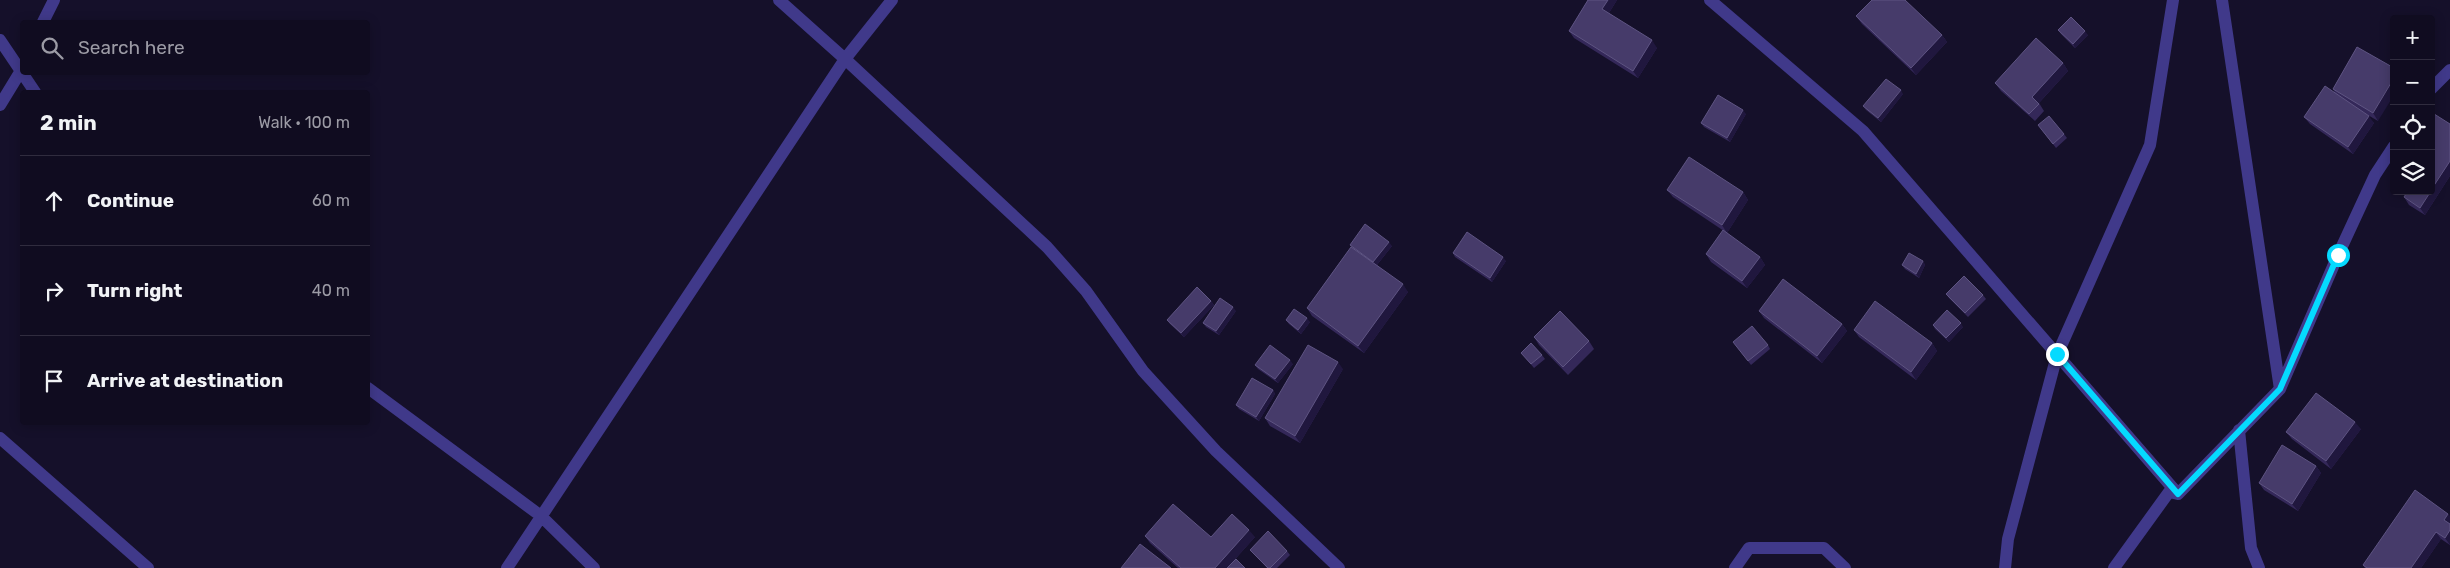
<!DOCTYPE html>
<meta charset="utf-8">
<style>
:root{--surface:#100c20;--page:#1e1a2d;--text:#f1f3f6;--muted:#9c9ba5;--line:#302c3e}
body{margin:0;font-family:Rubik,sans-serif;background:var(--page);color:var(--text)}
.controls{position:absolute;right:15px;top:15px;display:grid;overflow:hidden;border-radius:5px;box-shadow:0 2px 12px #0003}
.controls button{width:45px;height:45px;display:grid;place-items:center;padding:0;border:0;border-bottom:1px solid var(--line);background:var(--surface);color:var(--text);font:25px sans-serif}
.stop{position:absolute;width:15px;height:15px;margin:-11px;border:4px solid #05daff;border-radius:50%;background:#fff}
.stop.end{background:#05daff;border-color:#fff;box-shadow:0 1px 5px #0008}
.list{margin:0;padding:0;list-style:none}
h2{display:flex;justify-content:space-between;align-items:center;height:65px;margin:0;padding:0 20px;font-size:21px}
h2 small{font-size:16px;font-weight:400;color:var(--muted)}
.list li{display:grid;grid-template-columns:32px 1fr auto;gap:15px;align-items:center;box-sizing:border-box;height:90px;padding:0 20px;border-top:1px solid var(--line)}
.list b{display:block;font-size:19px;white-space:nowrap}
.list em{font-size:16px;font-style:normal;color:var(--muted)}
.icon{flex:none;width:28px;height:28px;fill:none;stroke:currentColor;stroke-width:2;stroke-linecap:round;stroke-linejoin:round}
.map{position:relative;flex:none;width:2450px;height:568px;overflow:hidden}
.search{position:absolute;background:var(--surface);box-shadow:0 2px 12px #0003;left:20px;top:20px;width:350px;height:55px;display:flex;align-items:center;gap:12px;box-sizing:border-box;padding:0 18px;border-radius:5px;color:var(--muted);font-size:19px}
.panel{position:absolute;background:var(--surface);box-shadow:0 2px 12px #0003;left:20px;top:90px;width:350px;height:335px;border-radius:5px}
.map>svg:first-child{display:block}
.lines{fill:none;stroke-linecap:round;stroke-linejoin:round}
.minor{stroke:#40398a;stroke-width:12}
.wall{fill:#342859}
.shaded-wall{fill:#20173e}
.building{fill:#463b6a;stroke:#5e5482}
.route{stroke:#05daff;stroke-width:6}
</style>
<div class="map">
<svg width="2450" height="568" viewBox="0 0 2450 568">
<rect width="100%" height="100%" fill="#15102a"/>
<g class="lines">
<path class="minor" d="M779,0l66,59 202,188 39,44 57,80 73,80 123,117
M1710,0l153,131 315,363
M2222,0l58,389
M43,22l11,-22
M0,40l35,52
M2431,89l19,-19
M0,105l22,-36
M368,388l173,128 53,52
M2239,430l12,118 8,20
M0,438l148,130
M507,568l338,-509 47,-59
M1735,568l14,-20h75l21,20
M2005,568l3,-29 49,-184 93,-210 23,-145
M2114,568l55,-76 9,2 102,-105 58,-134 37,-80 19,-29"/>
</g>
<path class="wall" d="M1588,0h29l-8,13 48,35 -19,30 -64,-40 -5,-7z
M1856,16l86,19 5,7 -31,33 -54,-51z
M2058,30l30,5 -13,13 -14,-14z
M2357,47l21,74 -17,-10 13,12 -21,31 -43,-30 -6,-7 31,-24 -2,-4z
M2063,63l5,8 -29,32 5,8 -9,10 -34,-30 -6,-8z
M1903,94l-22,28 -15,-12 -3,-4z
M1746,114l-16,28 -26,-15 -3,-4z
M2450,124v52l-25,39 -16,-10 -5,-8z
M2041,129l23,5 3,4 -11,10z
M1667,190l76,2 5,8 -21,33 -54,-36z
M1350,245l42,1 -15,19 31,27 -44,61 -52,-37 -5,-8 44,-61z
M1453,253l53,8 -14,21 -37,-25z
M1706,254l54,3 5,8 -18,23 -36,-26z
M1923,261l2,4 -6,13 -14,-9 -3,-4z
M1946,294l37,1 3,4 -18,18 -19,-19z
M1211,301l3,4 -30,32 -14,-13 -3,-4z
M1236,311l-17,24 -13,-8 -3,-4z
M1759,311l83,13 5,7 -25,32 -58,-45z
M1286,320l24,2 -9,12 -12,-10z
M1933,325l30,2 -14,15 -14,-13z
M1854,330l78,13 5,8 -21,29 -57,-43z
M1534,337l55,4 5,8 -26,26 -29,-30z
M1733,342l35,3 2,4 -19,16z
M1521,353l21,2 3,4 -11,9z
M1293,364l-15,19 -20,-14 -3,-4z
M1343,369l-43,74 -30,-17 -5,-8z
M1273,390l2,4 -16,27 -20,-12 -3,-4z
M2361,429l-30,40 -39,-30 -6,-7z
M2316,466l5,7 -23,38 -34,-21 -5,-7z
M2450,516v29l-9,-6 -20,29h-56l-2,-3z
M1145,536l66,1h44l-27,30 17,1h-67l-28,-25z
M1250,550l37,1 3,4 -13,13h-10z"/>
<path class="shaded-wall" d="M1608,0h9l-10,16 -5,-7z
M2085,31l3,4 -13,13 -2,-4z
M1942,35l5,7 -31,33 -5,-7z
M1652,40l5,8 -19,30 -5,-7z
M2063,63l5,8 -31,34 -5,-8z
M2394,78v17l-16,26 -5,-8z
M1901,90l2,4 -22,28 -3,-4z
M1743,110l3,4 -16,28 -3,-4z
M2369,116l5,7 -21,31 -5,-7z
M2450,161v15l-25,39 -5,-7z
M1743,192l5,8 -21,33 -5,-8z
M1389,242l3,4 -16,20 -3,-4z
M1503,257l3,4 -14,21 -2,-4z
M1760,257l5,8 -18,23 -5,-7z
M1923,261l2,4 -6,13 -3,-4z
M1403,284l5,8 -44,61 -6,-7z
M1211,301l3,4 -30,32 -3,-4z
M1233,307l3,4 -17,24 -3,-4z
M1307,318l3,4 -9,12 -3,-4z
M1961,323l2,4 -14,15 -3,-4z
M1842,324l5,7 -25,32 -5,-7z
M1932,343l5,8 -21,29 -5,-8z
M1290,360l3,4 -15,19 -3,-4z
M1338,362l5,7 -43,74 -5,-7z
M1273,390l2,4 -16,27 -3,-4z
M2355,422l6,7 -30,40 -5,-8z
M2316,466l5,7 -23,38 -6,-7z
M2448,514l2,2v10l-6,-6z
M1249,530l6,7 -28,31h-12z
M2450,530v15l-5,-7z
M2436,532l5,7 -20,29h-10z"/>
<path class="building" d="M1588,0h20l-6,9 50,31 -19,31 -64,-40z
M1872,0h33l37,35 -31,33 -55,-52z
M2071,17l14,14 -12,13 -15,-14z
M2036,38l27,25 -31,34 7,7 -10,10 -34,-31z
M2357,47l37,21v10l-21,35 -40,-24z
M1886,79l15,11 -23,28 -15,-12z
M2325,86l44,30 -21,31 -44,-30z
M1718,95l25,15 -16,28 -26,-15z
M2431,112l19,12v37l-19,29z
M2049,116l15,18 -11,10 -15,-19z
M1689,157l54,35 -21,33 -55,-35z
M2408,191h23l-11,17 -16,-11z
M1365,224l24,18 -16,20 -23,-17z
M1723,230l37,27 -18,24 -36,-27z
M1467,232l36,25 -13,21 -37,-25z
M1351,247l52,37 -45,62 -51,-38z
M1909,253l14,8 -7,13 -14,-9z
M1964,276l19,19 -18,18 -19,-19z
M1783,279l59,45 -25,32 -58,-45z
M1197,287l14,14 -30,32 -14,-13z
M1220,298l13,9 -17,24 -13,-8z
M1875,301l57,42 -21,29 -57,-42z
M1294,309l13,9 -9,12 -12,-10z
M1947,310l14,13 -15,15 -13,-13z
M1560,311l29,30 -26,26 -29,-30z
M1752,326l16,19 -20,16 -15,-19z
M1531,343l11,12 -11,9 -10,-11z
M1270,345l20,15 -15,19 -20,-14z
M1308,345l30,17 -43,74 -30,-18z
M1252,378l21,12 -17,27 -20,-12z
M2316,393l39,29 -29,39 -40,-29z
M2282,445l34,21 -24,38 -33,-21z
M2415,490l33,24 -4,6 6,4v6l-5,8 -9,-6 -25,36h-44l-4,-3z
M1173,504l38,33 21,-23 17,16 -34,38h-34l-36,-32z
M1268,531l19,20 -17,17h-2l-18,-18z
M1140,544l31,24h-50z
M1236,559l9,9h-18z"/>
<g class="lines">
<path class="route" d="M2057,354l121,140 102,-105 58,-134"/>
</g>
</svg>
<div class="controls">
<button>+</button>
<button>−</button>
<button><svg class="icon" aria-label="locate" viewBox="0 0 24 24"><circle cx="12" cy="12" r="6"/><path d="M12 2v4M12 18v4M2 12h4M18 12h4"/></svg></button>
<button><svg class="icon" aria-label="layers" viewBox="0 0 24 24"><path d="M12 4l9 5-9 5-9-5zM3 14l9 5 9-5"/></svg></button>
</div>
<div class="stop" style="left:2338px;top:255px"></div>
<div class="stop end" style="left:2057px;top:354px"></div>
<div class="search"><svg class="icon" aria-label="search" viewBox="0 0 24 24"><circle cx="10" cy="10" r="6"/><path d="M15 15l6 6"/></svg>Search here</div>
<section class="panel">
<h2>2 min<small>Walk · 100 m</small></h2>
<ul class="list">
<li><svg class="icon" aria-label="ahead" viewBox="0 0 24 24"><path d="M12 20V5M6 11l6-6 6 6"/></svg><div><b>Continue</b></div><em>60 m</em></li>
<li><svg class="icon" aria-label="right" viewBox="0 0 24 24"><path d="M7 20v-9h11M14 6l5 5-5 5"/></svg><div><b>Turn right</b></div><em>40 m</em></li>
<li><svg class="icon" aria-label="arrive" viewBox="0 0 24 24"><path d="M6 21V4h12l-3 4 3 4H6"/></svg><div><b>Arrive at destination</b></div></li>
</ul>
</section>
</div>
